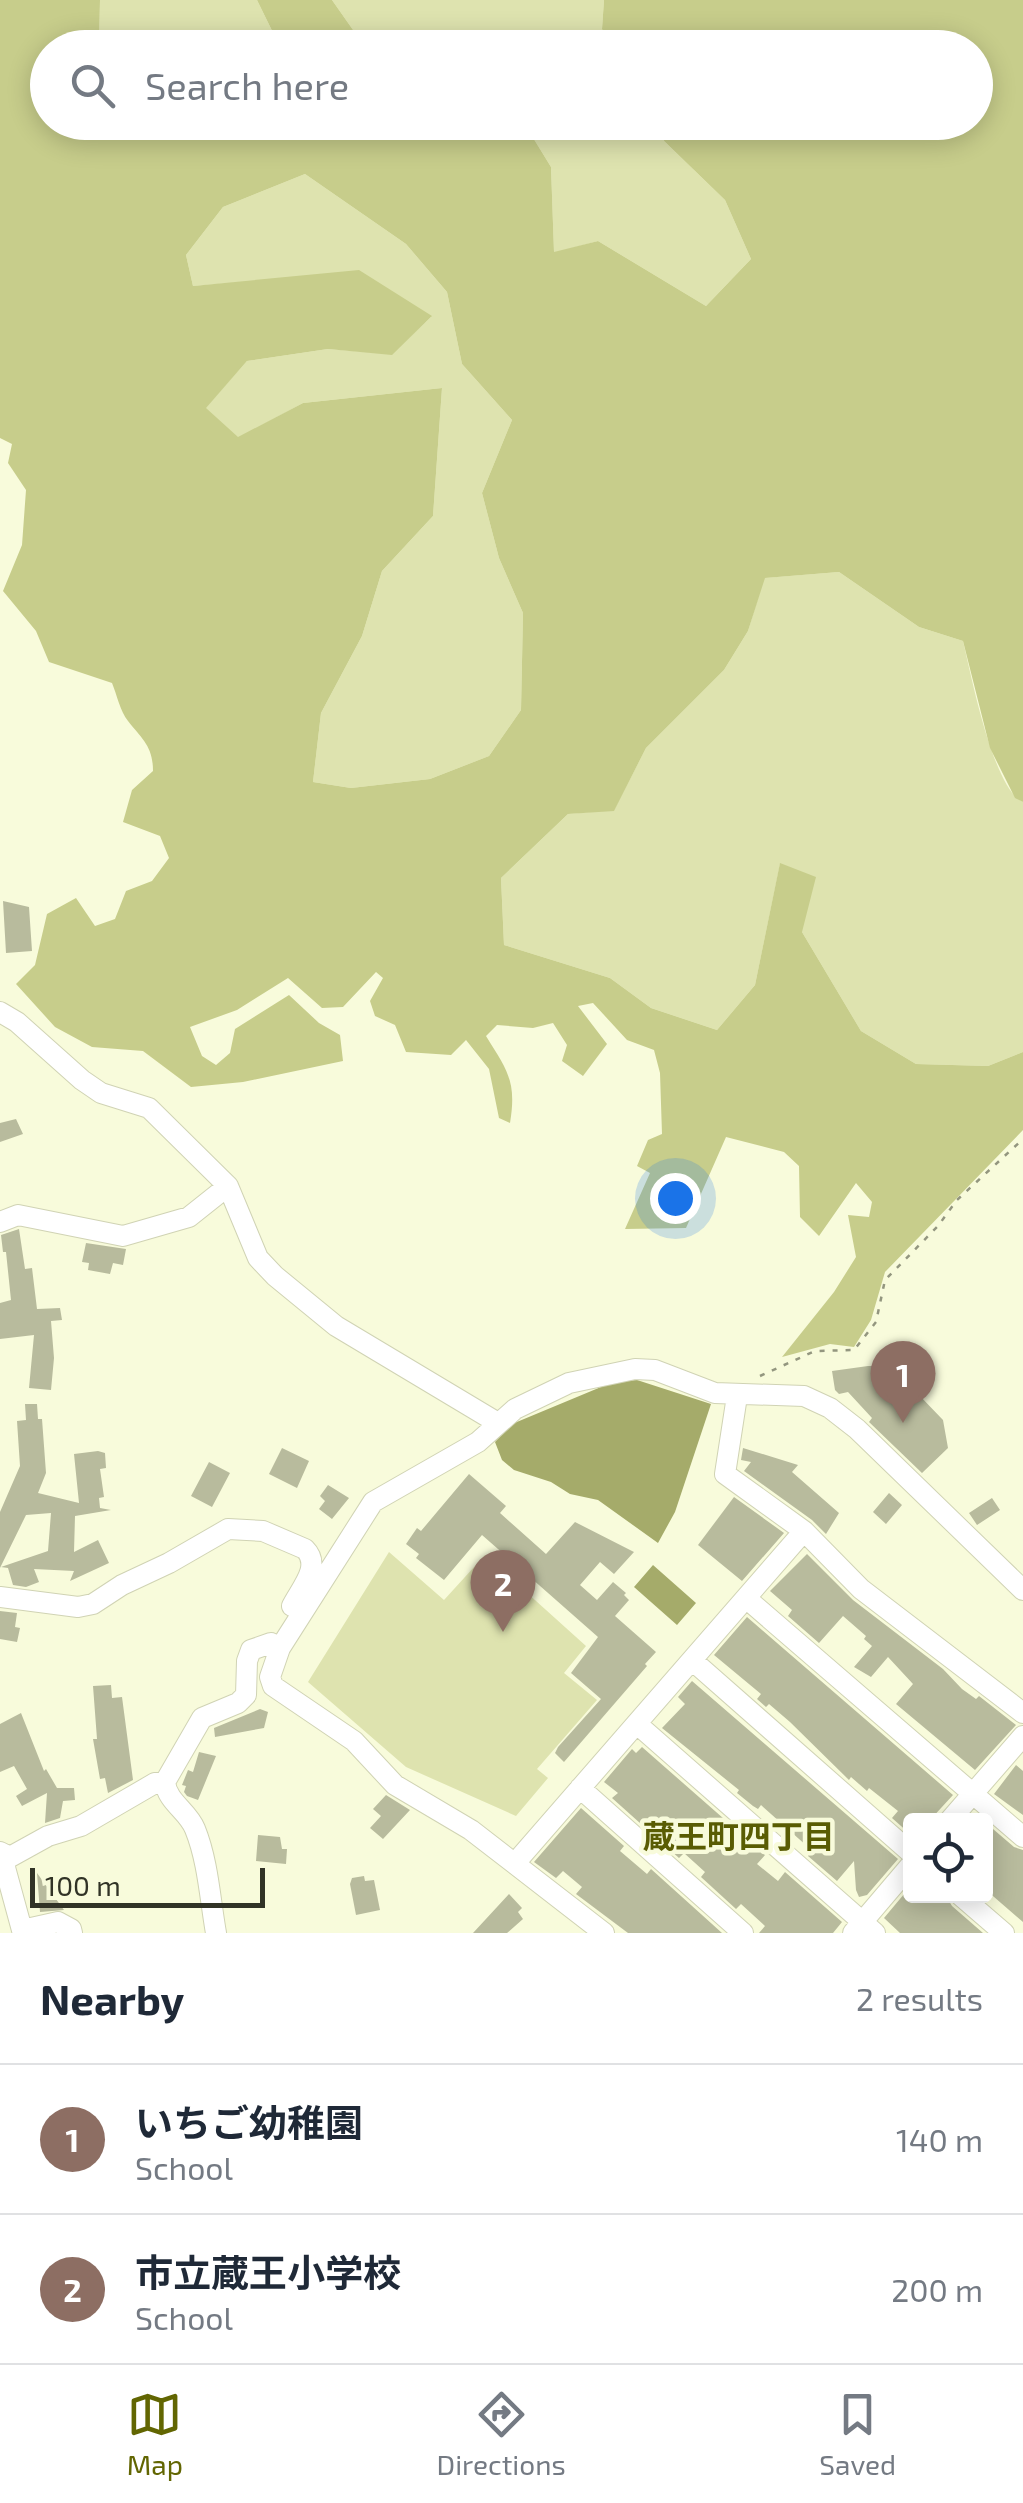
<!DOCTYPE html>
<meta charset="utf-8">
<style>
:root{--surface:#fff;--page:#f2f2f3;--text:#1f2937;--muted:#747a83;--line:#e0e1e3;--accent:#626602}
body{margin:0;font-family:"Exo 2","Noto Sans JP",sans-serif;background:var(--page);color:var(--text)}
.controls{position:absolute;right:30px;bottom:30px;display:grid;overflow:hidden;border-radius:10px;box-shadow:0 5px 25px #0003}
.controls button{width:90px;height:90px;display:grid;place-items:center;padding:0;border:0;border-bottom:2px solid var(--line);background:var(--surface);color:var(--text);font:50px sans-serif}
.scale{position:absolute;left:30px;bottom:25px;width:235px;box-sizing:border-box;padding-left:10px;border:5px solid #313326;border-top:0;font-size:28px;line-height:35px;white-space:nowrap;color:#313326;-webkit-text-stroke:8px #f8fbdb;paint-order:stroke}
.you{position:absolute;left:675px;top:1198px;width:35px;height:35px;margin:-25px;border:8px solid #fff;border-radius:50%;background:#1a73e8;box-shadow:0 0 0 15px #1a73e833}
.badge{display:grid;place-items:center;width:65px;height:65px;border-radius:50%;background:var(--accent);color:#fff;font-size:32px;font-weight:700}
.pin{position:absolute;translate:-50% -82px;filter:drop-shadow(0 2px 5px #0008)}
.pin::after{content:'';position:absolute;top:52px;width:35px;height:30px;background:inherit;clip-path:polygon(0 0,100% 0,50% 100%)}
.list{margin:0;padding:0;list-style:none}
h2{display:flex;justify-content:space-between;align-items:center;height:130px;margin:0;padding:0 40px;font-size:42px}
h2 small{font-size:32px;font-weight:400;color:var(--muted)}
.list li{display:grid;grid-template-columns:65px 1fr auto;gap:30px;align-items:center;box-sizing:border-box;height:150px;padding:0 40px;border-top:2px solid var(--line)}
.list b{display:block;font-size:38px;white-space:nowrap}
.list p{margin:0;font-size:32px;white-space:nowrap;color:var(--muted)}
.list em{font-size:32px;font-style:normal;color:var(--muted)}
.icon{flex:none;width:55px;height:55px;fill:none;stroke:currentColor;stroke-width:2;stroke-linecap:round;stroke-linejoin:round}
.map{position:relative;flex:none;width:1023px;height:1933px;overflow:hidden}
.search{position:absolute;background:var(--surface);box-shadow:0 5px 25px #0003;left:30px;right:30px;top:30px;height:110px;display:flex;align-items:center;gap:25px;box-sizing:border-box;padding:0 35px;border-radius:55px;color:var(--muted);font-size:38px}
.sheet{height:430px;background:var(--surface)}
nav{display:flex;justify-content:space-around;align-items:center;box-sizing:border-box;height:140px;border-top:2px solid var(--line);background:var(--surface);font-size:28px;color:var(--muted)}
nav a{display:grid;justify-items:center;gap:5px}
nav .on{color:var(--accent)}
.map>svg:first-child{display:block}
.green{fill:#dee3af}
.forest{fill:#c7cd8b;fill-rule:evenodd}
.water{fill:#a5ab6a}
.building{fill:#b8bb9d}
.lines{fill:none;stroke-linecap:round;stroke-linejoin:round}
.minor-casing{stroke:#d0d3b4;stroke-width:22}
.path{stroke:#93967f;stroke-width:2.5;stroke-dasharray:5 8;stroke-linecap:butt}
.minor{stroke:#fff;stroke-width:20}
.labels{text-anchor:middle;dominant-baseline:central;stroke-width:9;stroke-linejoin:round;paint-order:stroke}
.neighbourhood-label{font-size:32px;font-weight:bold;fill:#595c03;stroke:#f8fbdb}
</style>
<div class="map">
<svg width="1023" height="1933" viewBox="0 0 1023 1933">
<rect width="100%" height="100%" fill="#f8fbdb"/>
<path class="green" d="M100,0h157l23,47 -181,1z
M332,0h272l-2,29 8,18h-245z
M524,123h141l-1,18 61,59 26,59 -45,47 -108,-65 -44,12 -3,-86z
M305,174l101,70 41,48 15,72 50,56 -30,73 17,65 24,55 -2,97 -32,46 -59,23 -79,9 -38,-6 8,-69 41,-77 20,-65 51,-55 9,-128 -139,15 -65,35 -33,-30 42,-47 81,-12 64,5 39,-37 -175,-36 -63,5 -7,-31 37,-48z
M839,572l80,55 44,14c8,33 30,148 60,161v250l-35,14 -72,-2 -55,-33 -59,-99 -22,-68 -25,121 -38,45 -66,-22 -41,-30 -106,-33 -3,-67 67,-64 46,-4 32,-62 78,-78 24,-39 16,-53z
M389,1552l55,48 41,-45 101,91 -22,27 33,27 -60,69 11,9 -32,38 -110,-49 -98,-85z"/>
<path class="forest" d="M0,0h100l-1,47 -51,1v74l476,1 27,44 3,85 44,-11 108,65 45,-47 -26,-59 -61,-59 1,-18 311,-1v-74l-366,-1 -8,-18 2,-29h419v802l-8,-4 -25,-50 -27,-107 -44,-14 -80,-55 -74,6 -17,53 -24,39 -78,78 -32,63 -46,3 -67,64 3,67 106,33 41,30 66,22 38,-45 25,-122 36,14 -14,55 59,99 55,33 72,2 35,-14v78l-138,142 -14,48 -17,27 -24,-3 -48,13 52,-65 22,-35 -8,-42 21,2 3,-15 -16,-19 -37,53 -19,-19 -1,-51 -15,-14 -58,-15 -40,91 -61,1 25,-56 -13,-7 11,-26 14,-6 -2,-61 -6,-23 -27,-10 -34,-37 -15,3 29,38 -24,32 -21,-15 5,-16 -14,-22 -20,5 -36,-3 -11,11c21,34 31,45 24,87l-11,-5 -10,-49 -23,-29 -15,15 -45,-3 -11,-27 -20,-9 -5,-15 13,-23 -7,-6 -33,35 -21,1 -34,-30 -51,32 -47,17 12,29 14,9 14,-12 5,-24 54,-34 30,28 21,12 3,26 -100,21 -52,5 -48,-36 -51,-4 -37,-20 -39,-43 19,-19 12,-51 29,-16 19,28 20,-7 11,-28 26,-10 17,-23 -9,-22 -37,-14 9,-32 21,-19c0,-25 -11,-32 -25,-50 -8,-10 -11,-26 -16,-38l-63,-21 -13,-31 -33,-40 19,-46 4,-55 -18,-27 4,-19 -12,-6zM305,174l101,70 41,48 15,72 50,56 -30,73 17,65 24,55 -2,97 -32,46 -59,23 -79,9 -38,-6 8,-69 41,-77 20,-65 51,-55 9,-128 -139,15 -65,34 -32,-29 41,-47 81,-12 64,6 40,-39 -73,-46 -166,16 -7,-31 37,-48z
M257,0h75l33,47h-85z"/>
<path class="water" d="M637,1380l74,24 -36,108 -17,31 -60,-43 -28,-6 -19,-12 -37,-12 -12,-10 -7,-18 17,-18 101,-42z
M653,1565l43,38 -19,22 -43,-38z"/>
<path class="building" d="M3,901l26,6 3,44 -26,2z
M16,1119l7,15 -23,8v-19z
M19,1229l6,40 7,-1 5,41 23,-1 2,12 -11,1 3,37 -3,32 -22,-2 5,-53 -34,4v-36l11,-3 -5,-48h-3l-2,-17z
M86,1243l40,6 -3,16 -10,-2 -3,11 -22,-4 1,-7 -7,-1z
M868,1366h4l8,17 38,11 25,26 5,28 -26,25 -53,-51 3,-4 -24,-26 -9,2 -4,-4 -3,-19z
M25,1404h12l1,15h4l4,54 -8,20 41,10 -5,-49 24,-3 7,2 1,15 -6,1 4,28 -5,1 1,10 11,2 -36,6 -1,36 24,-12 11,23 -39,18 4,-10 -40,-2 5,13 -13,5 -13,-2 -5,-17 -7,-1 47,-16 3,-38 -25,2 -26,53v-56l20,-46 -3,-45 9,-1z
M282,1448l27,13 -12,27 -28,-14z
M743,1448l55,17 -6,7 47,41 -13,21 -14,-14 -68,-49 7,-9 -10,-2z
M209,1462l21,11 -18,34 -21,-11z
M469,1474l37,32 -6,7 46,41 29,-32 59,30 -20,22 -14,-12 -20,23 17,15 16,-18 13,11 -2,2 5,5 -14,16 41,36 -11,12 2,2 -83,96 -9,-9 3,-6 43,-48 -30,-26 27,-36 -116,-102 -38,45 -28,-22 3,-4 -13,-10 11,-16 4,3z
M328,1485l21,13 -17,21 -13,-10 6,-8 -5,-5z
M889,1493l13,12 -16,19 -13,-12z
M734,1497l50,36 -42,48 -44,-36z
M992,1498l8,12 -23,15 -8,-12z
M807,1554l46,46 90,69 19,20 14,10 3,-3 37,29 -41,45 -79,-66 17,-20 -25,-27 -17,20 -17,-10 18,-21 -8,-7 2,-3 -23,-20 -24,27 -31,-27 4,-6 -22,-19z
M0,1611l17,2 -2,14 5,1 -3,14 -17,-3z
M747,1617l206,178 -23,25h-20v14l-18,-16 6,-7 -29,-23 -2,3 -16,-14 -2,3 -59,-58 -21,-18 -3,3 -9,-8 4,-5 -47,-39z
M692,1681l206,178 -31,36 -8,2 -3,-7 -2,-29 -17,20 -29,-25v-9l-47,-42 -3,4 -5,-3 -16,-13 2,-3 -77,-62 23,-24 -7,-7z
M111,1685l1,13 10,-1 11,83 -25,13 -3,-15 -5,1 -7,-40h4l-4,-53z
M260,1709l8,3 -4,16 -49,9 -1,-9z
M21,1713l23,58 2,-2 11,19h17l1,12 -12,1 -3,17 -15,5 2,-30 -25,13 -6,-10 11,-7 -13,-23 -14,6v-48z
M642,1747l123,108 -8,9 21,17 7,-9 57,50 -9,11h-74l6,-7 -24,-22 -5,5 -35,-32 4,-5 -21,-19 -5,5 -67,-60 6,-5 -14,-11 28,-33 4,4z
M199,1752l17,4 -18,44 -11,-4 -3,-4 2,-6 -4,-1 6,-15 5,2z
M1016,1765l7,6v44l-29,-21z
M386,1795l24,15 -27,29 -13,-11 11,-12 -8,-7z
M581,1808l43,38 -4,5 27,23 4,-5 71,64h-94l-52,-39 6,-7 -19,-16 -7,7 -22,-16z
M986,1823l28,24 9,3v72l-37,-32z
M258,1835l22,2 2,12h5l-1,15 -30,-3z
M37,1873l27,37 -24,2z
M364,1876l1,5 9,-1 6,30 -24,5 -6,-31 2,-6z
M910,1887v9h36l6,10 31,27h-83l-16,-15z
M509,1894l13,14 -4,4 5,7 -16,14h-34z"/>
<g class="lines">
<defs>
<path id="minor" d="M0,1012l17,10 65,58 19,13 48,15 79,78 30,72 17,18 61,50 162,97
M0,1222l18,-7 105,21 66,-19 39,-31
M737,1396l-12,78 79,57 57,58 162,124
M0,1597l78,10 15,-3 29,-19 47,-22 59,-34 35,2 42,18c17,17 -4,39 -13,57
M747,1599l276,238
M693,1661l217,191
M637,1724l238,209
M580,1788l163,145
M950,1820l73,-84
M0,1852l10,5 38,-21 33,-10 74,-43 10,-1
M5,1856l-1,8 18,66 36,-8 13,7 1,4
M516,1862l288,-331
M961,1896l43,37
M216,1933c-6,-34 -8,-72 -21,-104 -7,-18 -28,-27 -30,-47l37,-64 36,-15 8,-8 1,-34 4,-11 20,-7 9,5
M604,1933l-133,-103 -76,-45 -41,-44 -81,-55 -3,-9 10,-29 93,-146 105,-60 37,-33 54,-26 66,-14 20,1 60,23 89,3 26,12 27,21 166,161
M853,1933l57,-67"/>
</defs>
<use href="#minor" class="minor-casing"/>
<path class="path" d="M760,1376l55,-25 39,-1 22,-28 9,-42 53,-54 19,-26 66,-61"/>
<use href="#minor" class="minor"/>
</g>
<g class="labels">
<g class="neighbourhood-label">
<text x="739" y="1835">蔵王町四丁目</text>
</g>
</g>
</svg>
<div class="controls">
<button><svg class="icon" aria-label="locate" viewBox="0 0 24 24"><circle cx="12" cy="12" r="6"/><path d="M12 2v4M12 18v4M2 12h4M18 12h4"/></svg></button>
</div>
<div class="scale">100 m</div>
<div class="you"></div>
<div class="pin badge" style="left:903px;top:1423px;background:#8d6e63">1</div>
<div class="pin badge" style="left:503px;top:1632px;background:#8d6e63">2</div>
<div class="search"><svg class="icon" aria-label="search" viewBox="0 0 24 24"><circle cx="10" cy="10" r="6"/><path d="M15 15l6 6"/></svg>Search here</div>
</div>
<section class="sheet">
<h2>Nearby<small>2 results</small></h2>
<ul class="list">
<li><span class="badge" style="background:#8d6e63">1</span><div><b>いちご幼稚園</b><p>School</p></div><em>140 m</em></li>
<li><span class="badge" style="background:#8d6e63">2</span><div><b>市立蔵王小学校</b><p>School</p></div><em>200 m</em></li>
</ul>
</section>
<nav>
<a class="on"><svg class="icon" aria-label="map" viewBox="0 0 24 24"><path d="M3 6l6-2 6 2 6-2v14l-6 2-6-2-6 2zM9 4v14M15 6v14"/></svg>Map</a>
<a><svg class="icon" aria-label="directions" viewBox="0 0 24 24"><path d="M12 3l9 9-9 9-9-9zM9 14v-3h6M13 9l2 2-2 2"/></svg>Directions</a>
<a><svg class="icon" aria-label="saved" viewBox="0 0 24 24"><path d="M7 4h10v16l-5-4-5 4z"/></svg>Saved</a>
</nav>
